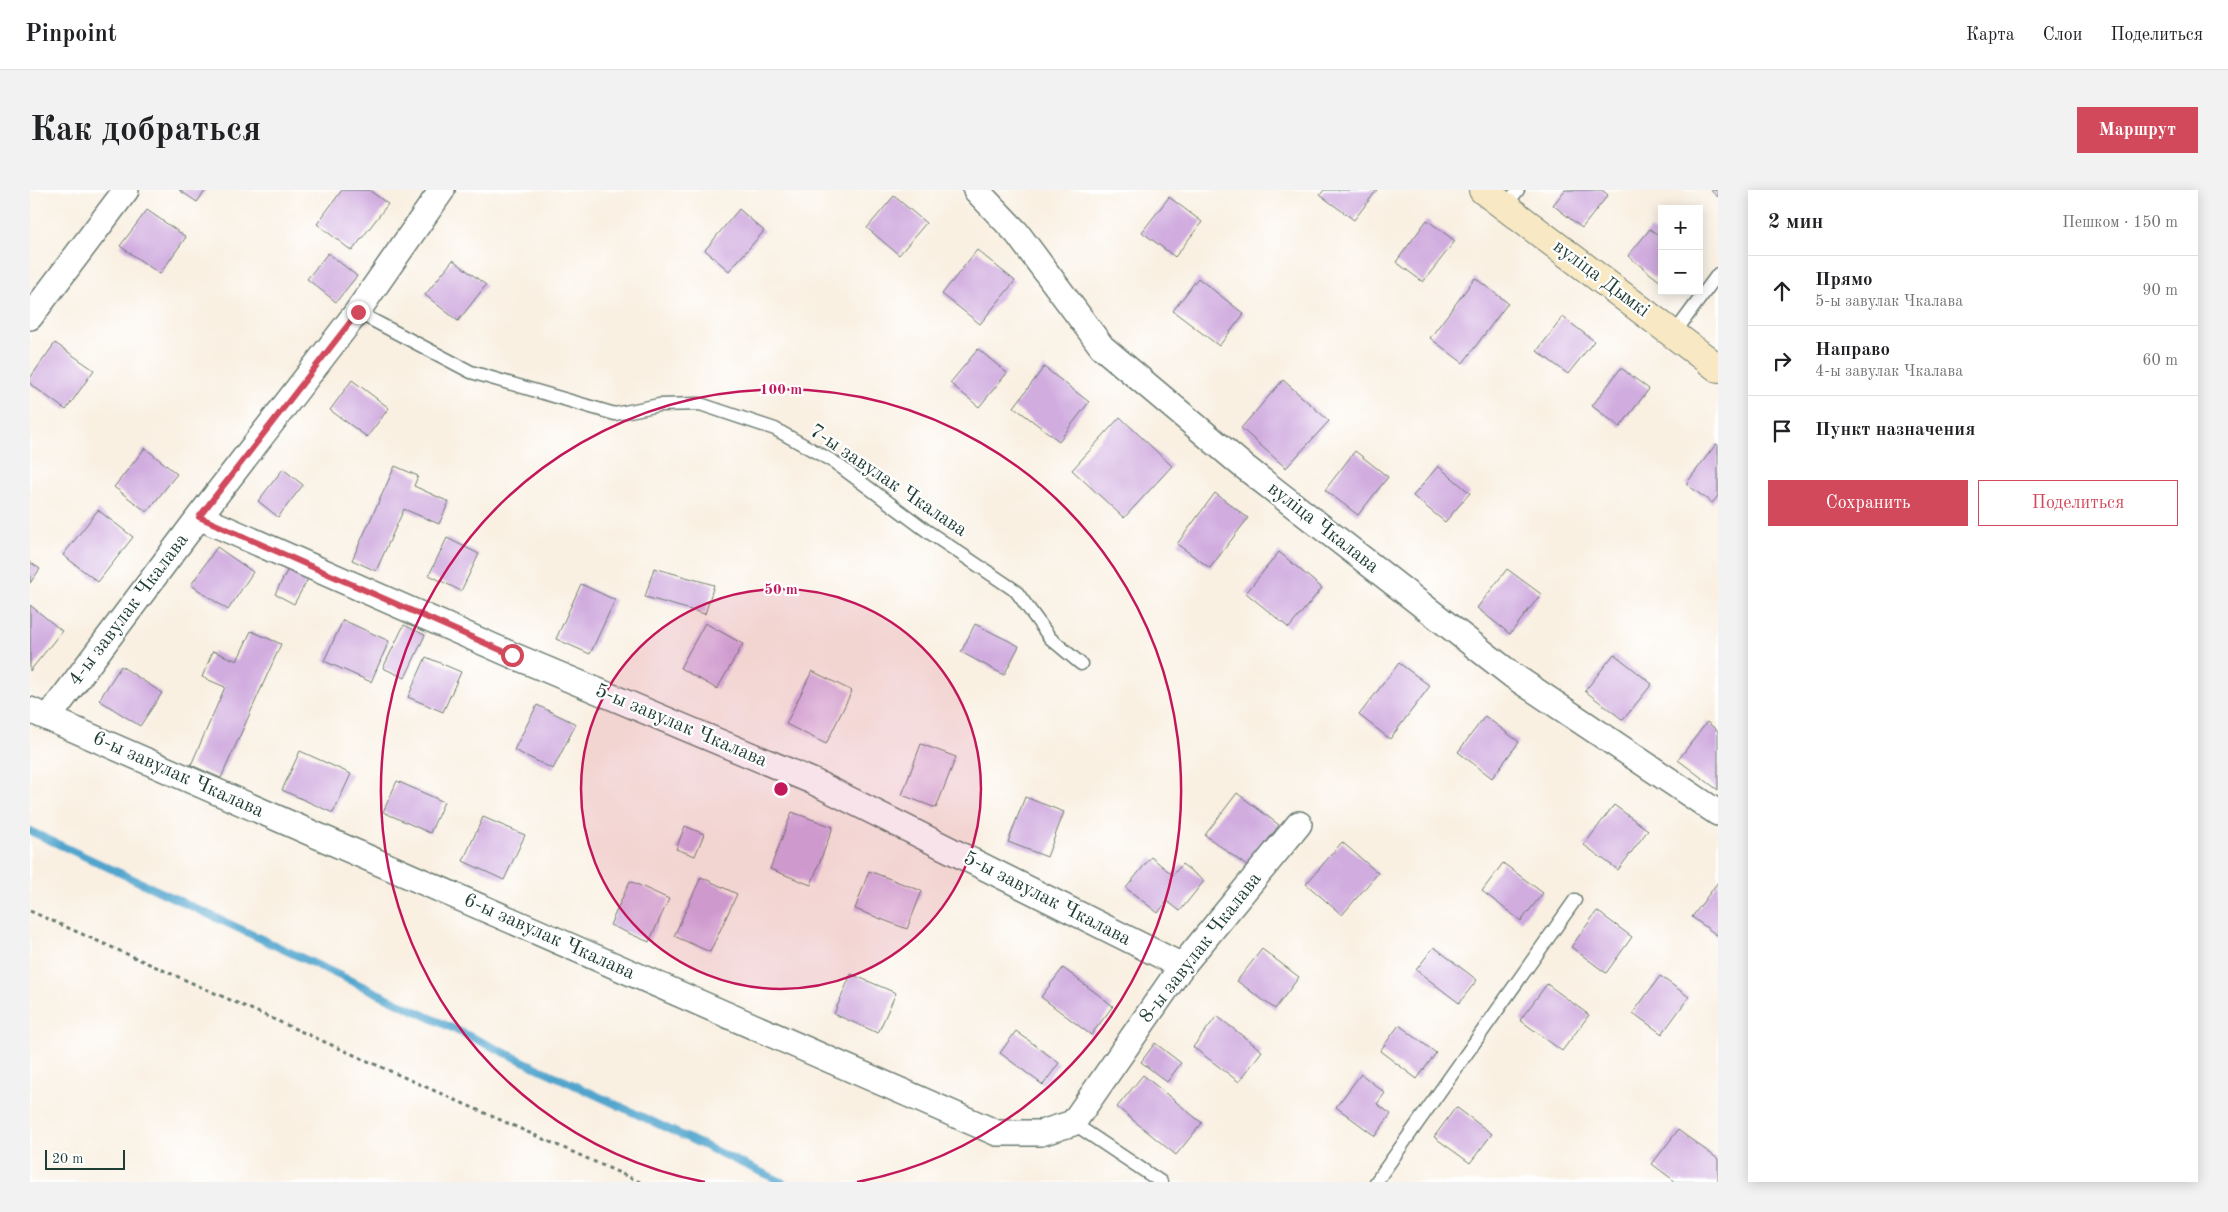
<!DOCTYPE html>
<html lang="ru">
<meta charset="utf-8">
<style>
:root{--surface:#fff;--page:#f2f2f2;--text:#202124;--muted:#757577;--line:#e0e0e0;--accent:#d1495b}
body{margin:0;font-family:"Old Standard TT",serif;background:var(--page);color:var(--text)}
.controls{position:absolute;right:15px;top:15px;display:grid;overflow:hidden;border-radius:0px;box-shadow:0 2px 12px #0003}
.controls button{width:45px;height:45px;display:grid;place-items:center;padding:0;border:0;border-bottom:1px solid var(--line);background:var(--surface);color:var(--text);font:25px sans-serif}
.scale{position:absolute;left:15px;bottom:12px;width:80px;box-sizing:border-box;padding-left:5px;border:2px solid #1f3d34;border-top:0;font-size:14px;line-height:18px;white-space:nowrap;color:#1f3d34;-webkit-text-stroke:4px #fff;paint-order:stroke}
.stop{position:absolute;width:15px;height:15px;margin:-11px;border:4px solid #d1495b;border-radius:50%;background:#fff}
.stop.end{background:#d1495b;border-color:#fff;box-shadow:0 1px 5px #0008}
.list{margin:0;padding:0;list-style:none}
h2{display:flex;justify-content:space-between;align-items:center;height:65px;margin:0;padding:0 20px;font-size:21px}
h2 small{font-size:16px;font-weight:400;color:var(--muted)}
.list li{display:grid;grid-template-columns:32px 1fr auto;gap:15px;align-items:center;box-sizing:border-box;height:70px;padding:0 20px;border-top:1px solid var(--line)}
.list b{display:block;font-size:19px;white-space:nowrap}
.list p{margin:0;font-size:16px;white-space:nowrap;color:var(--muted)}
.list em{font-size:16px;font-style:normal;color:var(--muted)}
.actions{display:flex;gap:10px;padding:15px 20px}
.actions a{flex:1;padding:11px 0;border:1px solid var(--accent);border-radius:0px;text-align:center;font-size:18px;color:var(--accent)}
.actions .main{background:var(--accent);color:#fff}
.icon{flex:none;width:28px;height:28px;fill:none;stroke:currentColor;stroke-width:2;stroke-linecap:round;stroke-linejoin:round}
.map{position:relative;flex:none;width:1688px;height:992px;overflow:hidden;border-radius:0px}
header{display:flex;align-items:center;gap:30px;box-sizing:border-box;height:70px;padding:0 25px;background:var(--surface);border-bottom:1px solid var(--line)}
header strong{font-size:24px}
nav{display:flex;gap:28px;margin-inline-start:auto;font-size:18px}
.intro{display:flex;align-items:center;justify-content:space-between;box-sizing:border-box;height:120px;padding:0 30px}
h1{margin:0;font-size:35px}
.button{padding:12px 22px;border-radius:0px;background:var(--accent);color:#fff;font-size:18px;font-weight:700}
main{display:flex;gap:30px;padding:0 30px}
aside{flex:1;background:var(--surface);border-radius:0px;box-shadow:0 2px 12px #0003}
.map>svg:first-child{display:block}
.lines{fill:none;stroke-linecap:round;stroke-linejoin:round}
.stream{stroke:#51a5cd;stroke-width:8}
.building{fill:#d0acdf}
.lane-casing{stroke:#6b7c71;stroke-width:15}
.street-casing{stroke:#6b7c71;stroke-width:28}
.secondary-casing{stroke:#6b7c71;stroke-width:30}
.path{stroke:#6b7c71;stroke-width:3;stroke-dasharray:4 4;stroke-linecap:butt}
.lane{stroke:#fff;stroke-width:12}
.street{stroke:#fff;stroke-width:25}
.secondary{stroke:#f8e8c3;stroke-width:28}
.route{stroke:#d1495b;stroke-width:6}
.ring{fill:none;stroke:#c2185b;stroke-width:2.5}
.labels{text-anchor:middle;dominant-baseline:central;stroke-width:4.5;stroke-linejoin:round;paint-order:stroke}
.street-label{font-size:20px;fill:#1f3d34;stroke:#fff}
.centre{fill:#c2185b;stroke:#fff;stroke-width:2.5}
.ring-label{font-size:15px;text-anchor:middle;font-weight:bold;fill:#c2185b;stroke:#fff;stroke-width:4.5;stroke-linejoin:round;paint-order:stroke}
</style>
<header>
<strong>Pinpoint</strong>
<nav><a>Карта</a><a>Слои</a><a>Поделиться</a></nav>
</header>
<div class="intro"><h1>Как добраться</h1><a class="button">Маршрут</a></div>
<main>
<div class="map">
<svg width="1688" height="992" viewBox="0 0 1688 992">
<rect width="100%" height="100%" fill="#fff"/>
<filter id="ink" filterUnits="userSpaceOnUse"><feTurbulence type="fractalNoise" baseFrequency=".02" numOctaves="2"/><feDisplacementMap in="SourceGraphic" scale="10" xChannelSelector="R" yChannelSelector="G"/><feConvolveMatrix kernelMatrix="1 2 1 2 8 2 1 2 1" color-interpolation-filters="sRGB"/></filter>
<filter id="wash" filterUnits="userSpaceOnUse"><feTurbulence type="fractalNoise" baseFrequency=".0096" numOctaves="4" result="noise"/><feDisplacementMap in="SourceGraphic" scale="20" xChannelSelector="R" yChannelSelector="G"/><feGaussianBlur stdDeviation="1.12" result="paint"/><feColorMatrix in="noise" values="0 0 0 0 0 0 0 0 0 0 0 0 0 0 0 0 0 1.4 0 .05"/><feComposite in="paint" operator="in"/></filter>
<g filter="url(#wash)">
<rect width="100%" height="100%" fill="#f9f0e2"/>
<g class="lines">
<path class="stream" d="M0,641l752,351"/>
</g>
<g id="blocks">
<path class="building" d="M149,0h27l-9,12z
M312,0h27l19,14 -36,47 -35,-27z
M1294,0h53l-23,30 -34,-25z
M1535,0h37l6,5 -26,33 -29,-23z
M1680,0h8v7z
M864,6l32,27 -27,32 -32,-27z
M1139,7l33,25 -27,35 -33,-25z
M709,19l25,22 -35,40 -24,-21z
M117,20l39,27 -26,37 -40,-28z
M1397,30l28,21 -32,41 -27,-20z
M1620,39l12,9v45l-34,-27z
M947,60l38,31 -35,43 -38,-30z
M298,63l29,23 -21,26 -29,-23z
M423,70l33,25 -28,36 -33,-26z
M1168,88l46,36 -25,32 -46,-35z
M1445,88l33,25 -45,60 -33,-25z
M1533,127l31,24 -26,33 -31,-23z
M25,153l39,27 -28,40 -36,-26v-6z
M948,159l29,24 -28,34 -29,-24z
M1014,177l45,35 -30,39 -45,-34z
M1591,178l28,21 -29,38 -28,-21z
M322,190l37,28 -22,29 -37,-27z
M1253,190l46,41 -43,47 -45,-40z
M1090,227l52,49 -48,52 -52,-48z
M1686,254l2,1v51l-6,7 -26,-19z
M115,258l32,26 -30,38 -33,-25z
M1325,261l33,26 -30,38 -33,-25z
M365,276l23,10 -4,10 35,16 -10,22 -35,-15 -28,62 -24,-11z
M1408,276l32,27 -25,29 -32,-26z
M253,279l20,16 -25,32 -20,-16z
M1185,303l33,25 -38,50 -33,-24z
M68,320l35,27 -35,45 -35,-27z
M417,348l32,16 -18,37 -32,-16z
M187,357l36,25 -25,38 -37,-25z
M1249,362l43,36 -33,40 -43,-35z
M0,372l10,7 -10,14z
M259,377l20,10 -15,27 -19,-10z
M624,378l60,17 -9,29 -60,-17z
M1477,379l34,25 -31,40 -33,-26z
M551,394l34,16 -25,54 -34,-15z
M0,415l32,26 -32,40z
M313,430l46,21 -18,41 -47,-21z
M675,433l38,21 -26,45 -37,-21z
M945,434l44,22 -15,29 -43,-23z
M374,435l21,10 -20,43 -22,-10z
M221,441l30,13 -60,134 -30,-13 34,-78 -23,-10 11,-26 24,10z
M1584,464l38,30 -29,36 -38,-29z
M396,467l35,15 -18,40 -35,-15z
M1369,473l31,23 -40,53 -31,-24z
M91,476l41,27 -22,33 -41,-26z
M782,481l40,20 -26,53 -40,-20z
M507,515l39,19 -23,45 -39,-19z
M1455,526l34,26 -27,36 -34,-26z
M1677,532l11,9v59l-40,-30z
M891,554l35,13 -20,51 -34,-13z
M270,561l51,23 -18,39 -51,-23z
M367,591l47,21 -14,31 -47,-21z
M1207,603l42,32 -31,42 -43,-32z
M995,607l39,15 -17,45 -39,-15z
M1584,615l34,25 -30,40 -34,-25z
M762,622l41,15 -22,58 -41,-16z
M453,627l42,18 -21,45 -41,-19z
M655,636l19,8 -9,22 -19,-7z
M1312,652l36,31 -36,42 -36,-31z
M1121,667l22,18 9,-11 22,17 -24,30 -13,-10 -9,12 -32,-25z
M1473,673l40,30 -22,28 -39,-30z
M839,681l53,20 -15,38 -52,-20z
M671,687l36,17 -27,58 -36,-16z
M600,691l39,18 -20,43 -39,-17z
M1688,692v54l-26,-19z
M1567,721l35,26 -26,36 -35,-26z
M1404,757l43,33 -18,23 -43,-33z
M1232,759l37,28 -24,32 -38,-28z
M1033,778l50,38 -22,29 -50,-38z
M821,784l45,19 -18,40 -44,-19z
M1630,786l29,21 -27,37 -29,-21z
M1517,794l42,31 -27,36 -42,-31z
M1187,826l45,35 -23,31 -46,-35z
M1369,835l37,28 -19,26 -37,-28z
M986,841l43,32 -16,22 -43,-32z
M1125,853l26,20 -14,19 -26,-20z
M1331,884l24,19 -8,11 14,10 -16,22 -39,-29z
M1113,885l59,48 -26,32 -59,-48z
M1426,917l36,27 -22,29 -36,-26z
M1648,940l40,29v23h-42l-24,-18z"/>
</g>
</g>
<g filter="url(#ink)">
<use href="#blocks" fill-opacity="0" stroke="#6b7c71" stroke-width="1"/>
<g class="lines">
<defs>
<path id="lane" d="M1475,16l13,-16
M327,122l114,60 144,42 44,-9 41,-1 75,25 59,33 93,69 89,60 34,47 31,26
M1643,145l45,-61
M1043,933l88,59
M1346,992l199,-282"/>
<path id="street" d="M946,0l41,43 85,114 140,118 270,210 206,138
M0,127l96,-127
M169,327l313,138 300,126 370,185
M0,520l967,423h44l32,-10 109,-157 117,-142
M18,528l151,-201 158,-205 85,-122"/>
<path id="secondary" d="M1453,0l235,178"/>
</defs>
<use href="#lane" class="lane-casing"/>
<use href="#street" class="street-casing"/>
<use href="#secondary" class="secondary-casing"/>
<path class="path" d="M0,721l610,271"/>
<use href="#lane" class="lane"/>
<use href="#street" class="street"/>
<use href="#secondary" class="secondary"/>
</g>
</g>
<g class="lines" filter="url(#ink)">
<path class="route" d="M328,122l-159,205 313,138"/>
</g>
<circle cx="751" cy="599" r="200" fill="#c2185b" fill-opacity=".12"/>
<g class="ring">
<circle cx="751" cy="599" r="200"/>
<path d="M675 992A400 400 0 1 1 827 992"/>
</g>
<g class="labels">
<g class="street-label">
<text transform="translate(1571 89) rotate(37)">вуліца Дымкі</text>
<text transform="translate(858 291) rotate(34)">7-ы завулак Чкалава</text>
<text transform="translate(1293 338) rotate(38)">вуліца Чкалава</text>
<text transform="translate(99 420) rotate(-53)">4-ы завулак Чкалава</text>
<text transform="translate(651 536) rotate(23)">5-ы завулак Чкалава</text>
<text transform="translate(148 585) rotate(24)">6-ы завулак Чкалава</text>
<text transform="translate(1017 709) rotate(27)">5-ы завулак Чкалава</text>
<text transform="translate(519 747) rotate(24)">6-ы завулак Чкалава</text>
<text transform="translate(1171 758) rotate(-52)">8-ы завулак Чкалава</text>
</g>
</g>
<circle cx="751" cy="599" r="8" class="centre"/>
<g class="ring-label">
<text x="751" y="204">100 m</text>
<text x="751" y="404">50 m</text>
</g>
</svg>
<div class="controls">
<button>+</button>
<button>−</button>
</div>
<div class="scale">20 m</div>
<div class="stop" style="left:482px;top:465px"></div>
<div class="stop end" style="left:328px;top:122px"></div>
</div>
<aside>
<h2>2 мин<small>Пешком · 150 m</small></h2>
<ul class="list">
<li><svg class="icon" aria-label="ahead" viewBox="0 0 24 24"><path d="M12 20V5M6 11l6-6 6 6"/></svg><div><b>Прямо</b><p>5-ы завулак Чкалава</p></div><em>90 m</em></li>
<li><svg class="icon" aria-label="right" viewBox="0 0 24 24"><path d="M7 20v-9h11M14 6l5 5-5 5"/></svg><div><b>Направо</b><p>4-ы завулак Чкалава</p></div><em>60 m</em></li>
<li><svg class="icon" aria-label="arrive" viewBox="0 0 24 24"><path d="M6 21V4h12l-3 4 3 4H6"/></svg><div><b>Пункт назначения</b></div></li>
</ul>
<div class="actions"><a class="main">Сохранить</a><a>Поделиться</a></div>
</aside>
</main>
